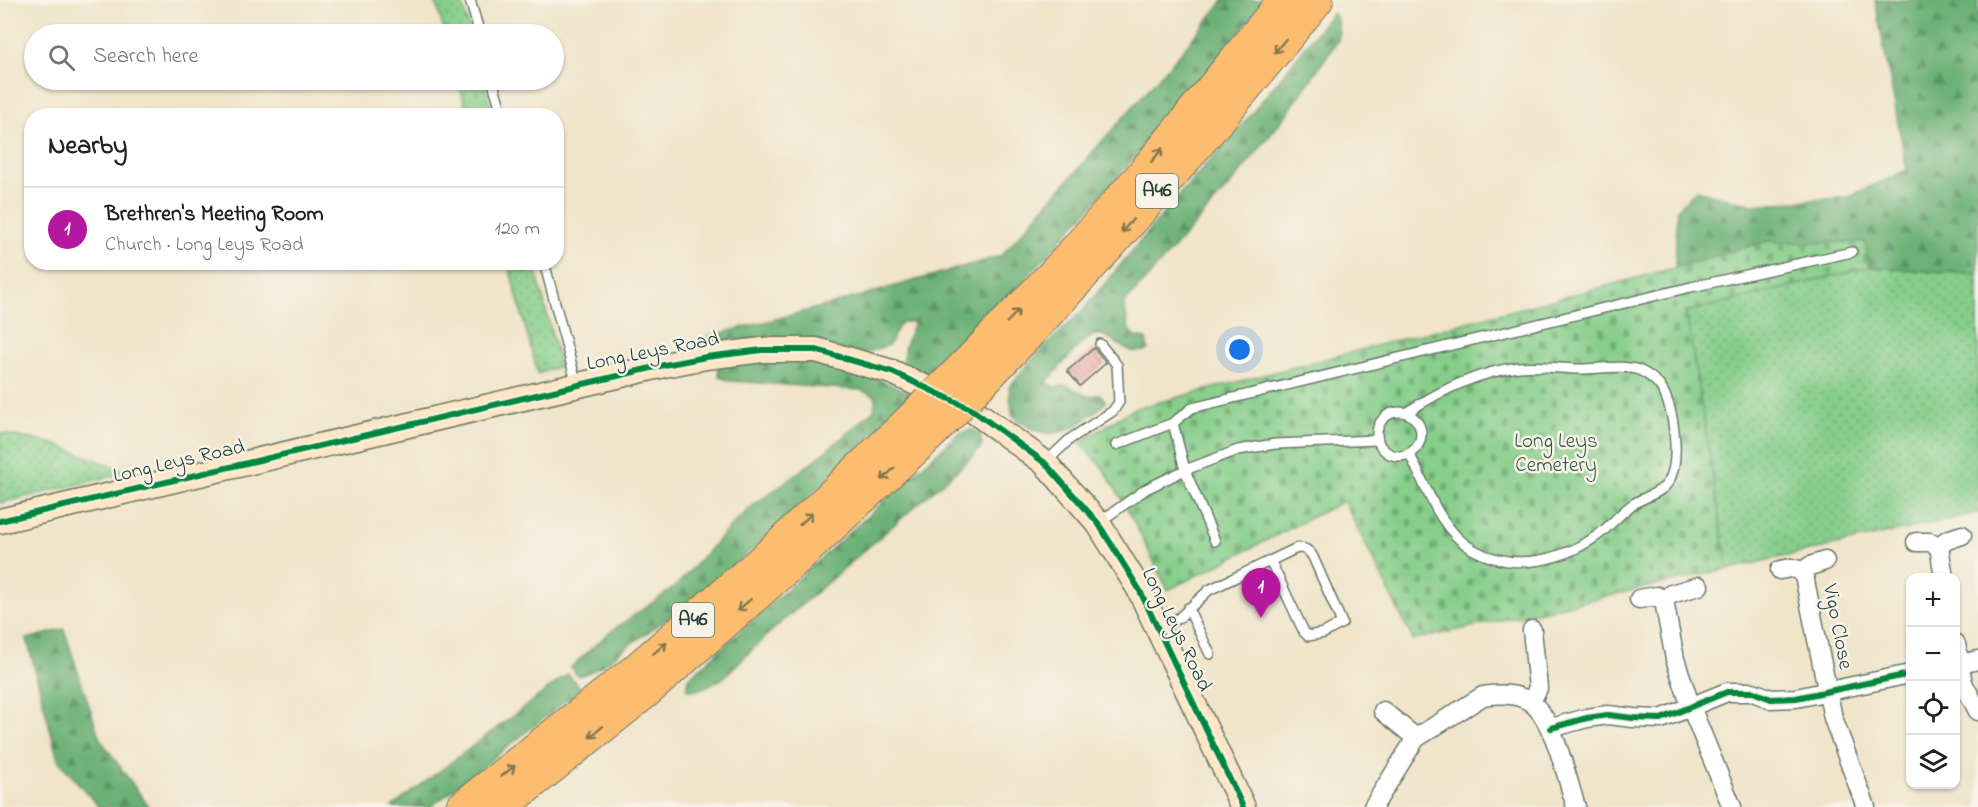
<!DOCTYPE html>
<meta charset="utf-8">
<style>
:root{--surface:#fff;--page:#f6f6f6;--text:#202124;--muted:#757577;--line:#e0e0e0;--accent:#b5179e}
body{margin:0;font-family:"Indie Flower",sans-serif;background:var(--page);color:var(--text)}
.controls{position:absolute;right:18px;bottom:18px;display:grid;overflow:hidden;border-radius:12px;box-shadow:0 2px 4px #0004}
.controls button{width:54px;height:54px;display:grid;place-items:center;padding:0;border:0;border-bottom:2px solid var(--line);background:var(--surface);color:var(--text);font:30px sans-serif}
.you{position:absolute;left:1240px;top:350px;width:21px;height:21px;margin:-15px;border:4px solid #fff;border-radius:50%;background:#1a73e8;box-shadow:0 0 0 9px #1a73e833}
.badge{display:grid;place-items:center;width:39px;height:39px;border-radius:50%;background:var(--accent);color:#fff;font-size:20px;font-weight:700}
.pin{position:absolute;translate:-50% -50px;filter:drop-shadow(0 2px 3px #0008)}
.pin::after{content:'';position:absolute;top:32px;width:21px;height:18px;background:inherit;clip-path:polygon(0 0,100% 0,50% 100%)}
.list{margin:0;padding:0;list-style:none}
h2{display:flex;justify-content:space-between;align-items:center;height:78px;margin:0;padding:0 24px;font-size:26px}
h2 small{font-size:20px;font-weight:400;color:var(--muted)}
.list li{display:grid;grid-template-columns:39px 1fr auto;gap:18px;align-items:center;box-sizing:border-box;height:84px;padding:0 24px;border-top:2px solid var(--line)}
.list b{display:block;font-size:22px;white-space:nowrap}
.list p{margin:0;font-size:20px;white-space:nowrap;color:var(--muted)}
.list em{font-size:20px;font-style:normal;color:var(--muted)}
.icon{flex:none;width:33px;height:33px;fill:none;stroke:currentColor;stroke-width:2;stroke-linecap:round;stroke-linejoin:round}
.map{position:relative;flex:none;width:1978px;height:807px;overflow:hidden}
.search{position:absolute;background:var(--surface);box-shadow:0 2px 4px #0004;left:24px;top:24px;width:540px;height:66px;display:flex;align-items:center;gap:15px;box-sizing:border-box;padding:0 21px;border-radius:33px;color:var(--muted);font-size:22px}
.panel{position:absolute;background:var(--surface);box-shadow:0 2px 4px #0004;left:24px;top:108px;width:540px;height:162px;border-radius:24px}
.map>svg:first-child{display:block}
.grass{fill:url(#grass-dots);stroke:#52865f;stroke-width:1.5}
.forest{fill:url(#forest-firs);stroke:#467755;stroke-width:1.5}
.cemetery{fill:url(#cemetery-stones);stroke:#52865f;stroke-width:1.5}
.building{fill:url(#building-back-hatch)}
.lines{fill:none;stroke-linecap:round;stroke-linejoin:round}
.lane-casing{stroke:#687768;stroke-width:12}
.street-casing{stroke:#687768;stroke-width:21}
.secondary-casing{stroke:#687768;stroke-width:27}
.highway-casing{stroke:#687768;stroke-width:34}
.lane{stroke:#fff;stroke-width:9}
.street{stroke:#fff;stroke-width:18}
.secondary{stroke:#fee5c5;stroke-width:24}
.highway{stroke:#fcbd6f;stroke-width:32}
.highway-bridge-casing{stroke:#687768;stroke-width:34;stroke-linecap:butt}
.highway-bridge{stroke:#fcbd6f;stroke-width:32}
.cycleway-casing{stroke:#f7f3e8;stroke-width:10}
.cycleway{stroke:#00873e;stroke-width:6}
.oneway{stroke:#82774f}
.labels{text-anchor:middle;dominant-baseline:central;stroke-width:5;stroke-linejoin:round;paint-order:stroke}
.shield{fill:#f7f3e8;stroke:#60746a;stroke-width:1.5}
.shield-label{font-size:20px;font-weight:bold;fill:#1f3d34}
.street-label{font-size:21px;fill:#1f3d34;stroke:#f7f3e8}
.park-label{font-size:21px;fill:#345a45;stroke:#f7f3e8}
</style>
<div class="map">
<svg width="1978" height="807" viewBox="0 0 1978 807">
<defs>
<pattern id="grass-dots" width="8" height="8" patternUnits="userSpaceOnUse" patternTransform="scale(1.5)"><rect width="8" height="8" fill="#86ce8a"/><path d="M2 2h.1M6 6h.1" fill="none" stroke="#6da872" stroke-width="1.8" stroke-linecap="round"/></pattern>
<pattern id="forest-firs" width="22" height="20" patternUnits="userSpaceOnUse" patternTransform="scale(1.5)"><rect width="22" height="20" fill="#6cb176"/><path d="M5 1l3.5 6h-7zM16 11l3.5 6h-7z" fill="#589162"/></pattern>
<pattern id="cemetery-stones" width="16" height="16" patternUnits="userSpaceOnUse" patternTransform="scale(1.5)"><rect width="16" height="16" fill="#86ce8a"/><path d="M2 7V4a2 2 0 0 1 4 0v3zM10 15v-3a2 2 0 0 1 4 0v3z" fill="#6da872"/></pattern>
<pattern id="building-back-hatch" width="6" height="6" patternUnits="userSpaceOnUse" patternTransform="scale(1.5)"><rect width="6" height="6" fill="#e79796"/><path d="M-1 5l2 2M0 0l6 6M5-1l2 2" fill="none" stroke="#bb7c7b"/></pattern>
</defs>
<rect width="100%" height="100%" fill="#f7f3e8"/>
<filter id="ink" filterUnits="userSpaceOnUse"><feTurbulence type="fractalNoise" baseFrequency=".0167" numOctaves="2"/><feDisplacementMap in="SourceGraphic" scale="12" xChannelSelector="R" yChannelSelector="G"/><feConvolveMatrix kernelMatrix="1 2 1 2 8 2 1 2 1" color-interpolation-filters="sRGB"/></filter>
<filter id="wash" filterUnits="userSpaceOnUse"><feTurbulence type="fractalNoise" baseFrequency=".008" numOctaves="4" result="noise"/><feDisplacementMap in="SourceGraphic" scale="24" xChannelSelector="R" yChannelSelector="G"/><feGaussianBlur stdDeviation="1.35" result="paint"/><feColorMatrix in="noise" values="0 0 0 0 0 0 0 0 0 0 0 0 0 0 0 0 0 1.4 0 .05"/><feComposite in="paint" operator="in"/></filter>
<g filter="url(#wash)">
<rect width="100%" height="100%" fill="#f0e4c9"/>
<path class="grass" d="M435,0h26l10,34h-26z
M458,80h25l10,35h-25z
M508,263h26l26,103 -22,8z
M1869,267l109,7v239l-250,56 -42,-257z
M0,433l51,10 78,29 -129,31z"/>
<path class="forest" d="M1224,0h42l-141,169 -134,148 -59,59 -21,-7 -8,-7 1,-13 10,-27h-13l-12,23 -26,9 -106,-14h-62l134,-35 172,-49 182,-206z
M1875,0h103v274l-109,-7 -4,-25 -60,1 -38,-2 -92,27 2,-59 20,-19 56,15 95,-8 59,-27z
M1332,13l4,3 3,18 -1,6 -51,74 -52,65 -111,125 5,26 6,7 11,2 2,11c-28,9 -36,-22 -56,-14 -11,4 -37,37 -46,47l8,4 12,-2 23,12 11,-3 6,8c-30,29 -58,46 -94,13l-3,-28 25,-30 50,-48 93,-112 72,-80z
M797,360l47,5 67,28 -8,11c-86,85 -170,172 -271,239 -21,14 -29,26 -54,33l-7,-9 39,-35 66,-46 57,-62 21,-19 64,-47 56,-48 2,-14 -16,-6 -131,-9 -10,-5 -1,-11 20,-3z
M972,430l8,4 2,12 -11,12 -203,176 -46,45 -24,11h-11l2,-12 270,-245z
M64,629l36,110 49,68h-50l-41,-47 -31,-121z
M568,674l13,15 -132,104 -19,14h-38z"/>
<path class="cemetery" d="M1767,241l38,2 60,-1 4,25 -183,45 42,257 -315,71 -69,-139 -176,89 -41,-82 -24,-40 -23,-25 53,-34 542,-141z"/>
<g id="blocks">
<path class="building" d="M1094,348l12,15 -26,23 -13,-15z"/>
</g>
</g>
<g filter="url(#ink)">
<use href="#blocks" fill-opacity="0" stroke="#687768" stroke-width="1.5"/>
<g class="lines">
<defs>
<path id="lane" d="M470,0l10,34
M492,80l11,36
M544,262l33,123
M1377 434a22 22 0 1 1 44 0a22 22 0 1 1-44 0Z
M1406,413c33,-22 73,-41 113,-46 21,-2 42,2 63,2 17,0 44,-5 59,2 6,3 14,9 18,14 15,19 22,74 10,96 -7,12 -23,15 -34,22 -14,8 -24,23 -37,32 -36,26 -84,37 -124,15 -34,-19 -48,-64 -65,-97
M1173,423l19,-15 499,-121 161,-35
M1116,445l57,-22 12,47 30,71
M1045,463l25,-24 43,-28 6,-9 -2,-37 -17,-21
M1098,523l48,-34 39,-19 53,-20 37,-6 102,-4
M1188,608l22,46
M1158,628l21,-10 30,-28 88,-42c8,0 12,2 16,9l29,66 -18,10 -16,3 -4,-4 -33,-70"/>
<path id="street" d="M1916,542h14l9,4
M1939,546l5,32
M1939,546l8,-6 15,-5
M1780,570l11,-2 12,3
M1803,571l30,147 33,89
M1803,571l7,-5 15,-5
M1639,599l18,-3 7,5
M1664,601l11,58 16,48 41,100
M1664,601l7,-7 28,-8
M1956,644l7,39 15,28
M1956,665l22,-5
M1531,702l7,-14 -6,-58
M1383,711l33,27
M1551,728l36,-10 21,-3 25,3 28,1 66,-27h26l18,7 25,-1 114,-24
M1373,807l43,-69 67,-42c16,-2 32,-3 46,5 25,16 38,78 47,106"/>
<path id="secondary" d="M0,521l664,-156 42,-8 56,-7h54l76,22 79,37 74,54 53,60 41,66 104,218"/>
<path id="highway" d="M972,358l87,-90 81,-91 144,-177
M989,375c116,-120 224,-245 328,-375
M462,807l171,-135 142,-123 136,-130
M502,807l144,-115 144,-127 141,-131"/>
</defs>
<use href="#lane" class="lane-casing"/>
<use href="#street" class="street-casing"/>
<use href="#secondary" class="secondary-casing"/>
<use href="#highway" class="highway-casing"/>
<use href="#lane" class="lane"/>
<use href="#street" class="street"/>
<use href="#secondary" class="secondary"/>
<use href="#highway" class="highway"/>
<defs>
<path id="highway-bridge" d="M911,419l61,-61
M931,434l58,-59"/>
</defs>
<use href="#highway-bridge" class="highway-bridge-casing"/>
<use href="#highway-bridge" class="highway-bridge"/>
<defs>
<path id="cycleway" d="M0,521l664,-156 42,-8 56,-7h54l76,22 79,37 74,54 53,60 41,66 104,218
M1551,728l36,-10 21,-3 25,3 28,1 66,-27h26l18,7 25,-1 114,-24"/>
</defs>
<use href="#cycleway" class="cycleway-casing"/>
<use href="#cycleway" class="cycleway"/>
</g>
<defs><path id="oneway-shaft" d="M-6 0H5M1.5-3L5.5 0L1.5 3" fill="none" stroke-width="1.6" stroke-linecap="round" stroke-linejoin="round" transform="scale(1.5)"/></defs>
<g class="oneway">
<use href="#oneway-shaft" transform="translate(1280 46) rotate(129)"/>
<use href="#oneway-shaft" transform="translate(1157 155) rotate(-51)"/>
<use href="#oneway-shaft" transform="translate(1127 226) rotate(131)"/>
<use href="#oneway-shaft" transform="translate(1013 316) rotate(-46)"/>
<use href="#oneway-shaft" transform="translate(888 474) rotate(137)"/>
<use href="#oneway-shaft" transform="translate(806 519) rotate(-43)"/>
<use href="#oneway-shaft" transform="translate(744 605) rotate(139)"/>
<use href="#oneway-shaft" transform="translate(660 648) rotate(-41)"/>
<use href="#oneway-shaft" transform="translate(596 732) rotate(141)"/>
<use href="#oneway-shaft" transform="translate(508 771) rotate(-38)"/>
</g>
</g>
<g class="labels">
<g class="shield">
<rect x="1136" y="174" width="42" height="34" rx="4.5"/>
<rect x="672" y="603" width="42" height="34" rx="4.5"/>
</g>
<g class="shield-label">
<text x="1157" y="191">A46</text>
<text x="693" y="620">A46</text>
</g>
<g class="street-label">
<text transform="translate(653 352) rotate(-11)">Long Leys Road</text>
<text transform="translate(179 462) rotate(-13)">Long Leys Road</text>
<text transform="translate(1837 627) rotate(79)">Vigo Close</text>
<text transform="translate(1176 630) rotate(64)">Long Leys Road</text>
</g>
<g class="park-label">
<text x="1556" y="442">Long Leys<tspan x="1556" dy="24">Cemetery</tspan></text>
</g>
</g>
</svg>
<div class="controls">
<button>+</button>
<button>−</button>
<button><svg class="icon" aria-label="locate" viewBox="0 0 24 24"><circle cx="12" cy="12" r="6"/><path d="M12 2v4M12 18v4M2 12h4M18 12h4"/></svg></button>
<button><svg class="icon" aria-label="layers" viewBox="0 0 24 24"><path d="M12 4l9 5-9 5-9-5zM3 14l9 5 9-5"/></svg></button>
</div>
<div class="you"></div>
<div class="pin badge" style="left:1261px;top:618px">1</div>
<div class="search"><svg class="icon" aria-label="search" viewBox="0 0 24 24"><circle cx="10" cy="10" r="6"/><path d="M15 15l6 6"/></svg>Search here</div>
<section class="panel">
<h2>Nearby<small></small></h2>
<ul class="list">
<li><span class="badge">1</span><div><b>Brethren's Meeting Room</b><p>Church · Long Leys Road</p></div><em>120 m</em></li>
</ul>
</section>
</div>
